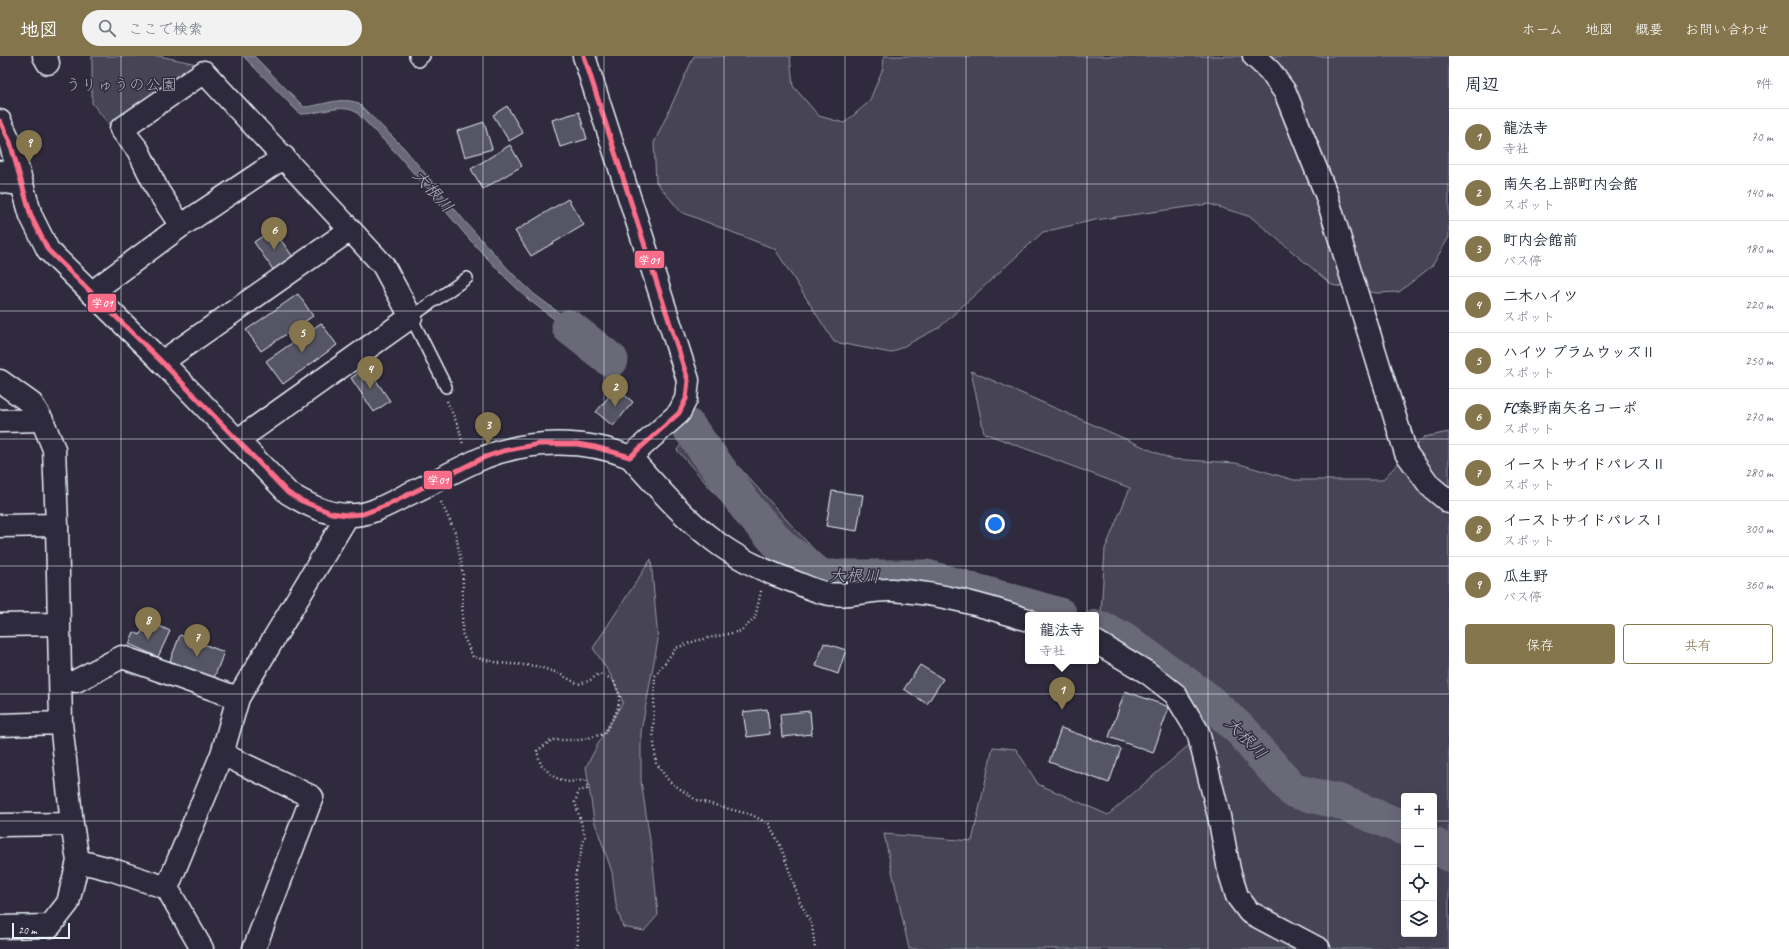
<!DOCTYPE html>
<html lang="ja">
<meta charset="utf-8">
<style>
:root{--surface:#fff;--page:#f2f2f3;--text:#1f2937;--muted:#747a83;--line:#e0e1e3;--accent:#84754c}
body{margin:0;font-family:Caveat,"Klee One",sans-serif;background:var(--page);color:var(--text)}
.controls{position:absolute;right:12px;bottom:12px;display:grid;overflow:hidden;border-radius:4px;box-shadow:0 4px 16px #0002}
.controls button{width:36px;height:36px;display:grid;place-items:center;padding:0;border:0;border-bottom:1px solid var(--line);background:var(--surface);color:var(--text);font:20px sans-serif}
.scale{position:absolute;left:12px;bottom:10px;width:58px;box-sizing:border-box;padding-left:4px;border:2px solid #e8f1f8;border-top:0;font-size:11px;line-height:14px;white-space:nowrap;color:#e8f1f8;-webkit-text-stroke:3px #2f2a3d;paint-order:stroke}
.you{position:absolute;left:995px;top:468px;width:14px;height:14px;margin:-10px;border:3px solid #fff;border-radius:50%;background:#1a73e8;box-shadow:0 0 0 6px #1a73e833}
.badge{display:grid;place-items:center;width:26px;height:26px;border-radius:50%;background:var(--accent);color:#fff;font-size:13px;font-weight:700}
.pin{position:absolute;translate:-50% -33px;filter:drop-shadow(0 1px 2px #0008)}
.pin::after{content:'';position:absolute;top:21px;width:14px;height:12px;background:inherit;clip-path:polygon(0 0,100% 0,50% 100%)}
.popup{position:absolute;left:1025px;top:556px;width:74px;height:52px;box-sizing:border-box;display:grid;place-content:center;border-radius:4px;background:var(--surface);filter:drop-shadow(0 1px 3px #0005);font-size:13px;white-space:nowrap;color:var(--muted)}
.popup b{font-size:15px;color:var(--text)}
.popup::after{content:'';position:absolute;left:50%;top:100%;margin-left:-8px;border:8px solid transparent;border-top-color:var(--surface)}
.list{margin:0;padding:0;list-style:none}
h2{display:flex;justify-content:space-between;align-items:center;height:52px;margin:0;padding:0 16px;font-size:17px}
h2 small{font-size:13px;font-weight:400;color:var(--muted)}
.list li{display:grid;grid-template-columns:26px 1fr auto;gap:12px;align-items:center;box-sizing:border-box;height:56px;padding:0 16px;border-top:1px solid var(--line)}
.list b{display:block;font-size:15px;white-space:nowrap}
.list p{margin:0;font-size:13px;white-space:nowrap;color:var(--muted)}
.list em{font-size:13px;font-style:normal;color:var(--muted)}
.actions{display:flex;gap:8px;padding:12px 16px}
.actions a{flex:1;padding:9px 0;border:1px solid var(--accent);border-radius:4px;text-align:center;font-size:14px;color:var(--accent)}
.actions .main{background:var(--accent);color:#fff}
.icon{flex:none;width:22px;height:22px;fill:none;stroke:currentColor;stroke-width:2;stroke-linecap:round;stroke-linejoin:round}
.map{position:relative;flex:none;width:1449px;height:893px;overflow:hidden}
header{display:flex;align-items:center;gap:24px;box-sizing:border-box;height:56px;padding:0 20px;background:var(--accent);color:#fff}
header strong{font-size:19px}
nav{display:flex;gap:22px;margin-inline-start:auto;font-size:14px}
.search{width:280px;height:36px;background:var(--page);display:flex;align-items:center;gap:10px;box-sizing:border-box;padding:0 14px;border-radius:22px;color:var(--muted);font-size:15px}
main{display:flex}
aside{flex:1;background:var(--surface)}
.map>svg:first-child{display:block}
.green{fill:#464455;stroke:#979aa6;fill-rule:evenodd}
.water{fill:#696978;stroke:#9c9fab}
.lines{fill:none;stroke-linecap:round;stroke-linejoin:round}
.river{stroke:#696978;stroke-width:35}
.building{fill:#575565;stroke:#e8f1f8}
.lane-casing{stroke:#e8f1f8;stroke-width:14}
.street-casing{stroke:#e8f1f8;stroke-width:25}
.secondary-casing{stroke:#e8f1f8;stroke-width:25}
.path{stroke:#e8f1f8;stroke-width:2.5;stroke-dasharray:1 3;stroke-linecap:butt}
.lane{stroke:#2f2a3d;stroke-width:11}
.street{stroke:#2f2a3d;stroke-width:22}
.secondary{stroke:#2f2a3d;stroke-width:22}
.bus-1-casing{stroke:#2f2a3d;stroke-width:8}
.bus-1{stroke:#fb6d88;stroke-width:5}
.grid{fill:none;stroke:#e8f1f8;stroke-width:1;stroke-opacity:0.55}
.labels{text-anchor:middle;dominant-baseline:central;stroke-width:3;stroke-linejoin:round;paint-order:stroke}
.park-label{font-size:16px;fill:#afb4bf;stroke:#2f2a3d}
.water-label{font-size:17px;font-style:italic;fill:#afb4be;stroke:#2f2a3d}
.line-badge{stroke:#2f2a3d;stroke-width:1.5}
.badge-label{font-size:11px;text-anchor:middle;font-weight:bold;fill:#fff}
</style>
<header>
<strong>地図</strong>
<div class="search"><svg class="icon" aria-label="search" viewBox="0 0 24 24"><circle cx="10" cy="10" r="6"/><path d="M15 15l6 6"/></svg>ここで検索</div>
<nav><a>ホーム</a><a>地図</a><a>概要</a><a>お問い合わせ</a></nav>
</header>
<main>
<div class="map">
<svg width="1449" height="893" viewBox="0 0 1449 893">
<rect width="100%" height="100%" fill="#2f2a3d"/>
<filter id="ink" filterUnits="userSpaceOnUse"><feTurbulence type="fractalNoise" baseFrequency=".025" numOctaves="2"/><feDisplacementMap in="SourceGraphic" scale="8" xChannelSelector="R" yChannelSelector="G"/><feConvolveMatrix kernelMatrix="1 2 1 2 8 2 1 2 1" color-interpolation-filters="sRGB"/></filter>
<g filter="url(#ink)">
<path class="green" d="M92,0h67l43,9 -91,62 -19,-24z
M694,0h96l3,30 26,30 25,7 25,-21 14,-34 1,-12h565v181l-17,29 -33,26 -23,1 -44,-8 -81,-68 -42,-13 -114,16 -52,12 -103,95 -49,26 -57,-11 -59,-93 -94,-37 -25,-30 -2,-39z
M971,315l200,88 65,4 58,17h88l42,-43 25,-5v517h-540l-25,-115 88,7 21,-94 23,2 22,35 70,31 96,-83 -24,-43 -27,-28 -54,-17 6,-95 25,-61 -146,-55zM1404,740h30v138h-30z
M698,366l106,117 53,55 -53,-8 -58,-57 -69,-79z
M651,503l7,81 -17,92v49l11,72 6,62 -14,16 -21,-4 -7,-22 -4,-33 -18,-52 -8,-53 13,-25 24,-40 -13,-28 -17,-26z"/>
<path class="water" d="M243,0h11l50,51c18,-1 36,-11 54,-4l46,45 64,77 43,47 23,22 76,57 -4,7 -77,-58 -24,-23 -35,-37 -72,-85 -42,-43c-16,-9 -39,3 -56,2z"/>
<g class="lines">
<path class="river" d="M569,271l42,33
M688,370l62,86 33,36 39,29h105l133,38
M1096,571l25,11 83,59 40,36 13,17 37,41 46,11 64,26
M1434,789l15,9"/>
</g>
<path class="building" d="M507,50l16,27 -14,8 -16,-26z
M579,56l8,27 -27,8 -8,-27z
M484,66l8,27 -27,8 -8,-26z
M510,89l12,21 -39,23 -12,-20z
M568,143l16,26 -53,31 -16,-25z
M273,173l20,28 -19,14 -20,-29z
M298,238l15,22 -52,35 -15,-21z
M321,267l16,22 -54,39 -17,-23z
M367,311l23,34 -16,11 -23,-34z
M616,332l17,14 -20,24 -17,-14z
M832,435l31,4 -6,36 -31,-5z
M147,564l23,11 -12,26 -29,-13 5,-12 6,3z
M180,579l44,17 -10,26 -44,-17z
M824,587l22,7 -8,24 -22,-8z
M920,609l23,14 -16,25 -23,-15z
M1125,635l44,16 -16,46 -44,-16z
M767,653l3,25 -23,3 -4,-25z
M810,655l2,23 -30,3 -2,-23z
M1061,672l60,21 -12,34 -60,-21z"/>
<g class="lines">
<defs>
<path id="lane" d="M415,0l4,5 5,-5
M446,331l-35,-70 56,-39"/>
<path id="street" d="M44,0l4,7
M1254,0l16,15 15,21 41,102 80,259 24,33 19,16
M0,116l5,10 16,2
M181,170l-23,-35 -20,-41 -17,-21 83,-57 179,193 28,52 -173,123
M91,237l90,-67 103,-69
M162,306l188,-132
M0,325l32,23 10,16 12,29 3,76 4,198 11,101 6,37 -10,42 -18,23 -50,1
M0,365l42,-1
M630,401c25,27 48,55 77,78 25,21 54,35 85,46 11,4 24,11 37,13 21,3 42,-5 63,-4 47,3 91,15 136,30
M0,470l57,-1
M0,569l59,-1
M1096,586l52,31 27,21 23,38 21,84 10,54 8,26 12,16 70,37
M76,625l46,-24 116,41
M0,669l61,-2
M222,698l90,43 -58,152
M0,769l72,-1
M78,805l32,8 57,19 35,61
M167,832l55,-134 16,-56 110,-183"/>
<path id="secondary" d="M0,65l10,21 21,74 17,34 114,112 126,131c18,11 37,21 59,22 22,2 43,-12 62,-21 26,-12 50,-26 76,-37 46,-18 101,-18 145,0l49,-44 7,-14 2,-19 -104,-324"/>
</defs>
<use href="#lane" class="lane-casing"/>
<use href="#street" class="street-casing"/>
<use href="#secondary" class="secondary-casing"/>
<path class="path" d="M447,345l12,27 4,17
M441,446l15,32 7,40 -1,59 11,24 26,6 37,3 22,7 20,11 11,-3 10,-7 14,5 7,17 -3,15 -13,23 -24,6h-28l-15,11 4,14 13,12 13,5 20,-2v9l-8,2 -4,11 10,34 -10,41 3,65 -2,7
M761,535l-6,27 -14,13 -46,10 -19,7 -21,28 -2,56 3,31 13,18 27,19 56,15 17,9 12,23 19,55 12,23 3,24"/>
<use href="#lane" class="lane"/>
<use href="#street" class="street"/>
<use href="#secondary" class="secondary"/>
<defs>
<path id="bus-1" d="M0,65l10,21 21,74 17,34 114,112 126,131 14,8 29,12 16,2 16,-1 24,-9 98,-48 18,-6 36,-7h38l18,3 35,10 49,-44 7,-14 2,-19 -104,-324"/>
</defs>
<use href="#bus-1" class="bus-1-casing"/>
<use href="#bus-1" class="bus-1"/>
</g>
</g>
<path class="grid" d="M121,0v893M242,0v893M362,0v893M483,0v893M604,0v893M724,0v893M845,0v893M966,0v893M1087,0v893M1208,0v893M1328,0v893M0,128h1449M0,255h1449M0,383h1449M0,510h1449M0,638h1449M0,765h1404M1434,765h15"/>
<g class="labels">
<g class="park-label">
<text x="121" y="29">うりゅうの公園</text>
</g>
<g class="water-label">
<text transform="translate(433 135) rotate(48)">大根川</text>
<text transform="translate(854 520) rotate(1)">大根川</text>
<text transform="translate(1246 682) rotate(46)">大根川</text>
</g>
</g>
<g class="line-badge">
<rect x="634" y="194" width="31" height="19" rx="4" fill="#fb6d88"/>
<rect x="87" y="237" width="30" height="20" rx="4" fill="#fb6d88"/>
<rect x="423" y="414" width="30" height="20" rx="4" fill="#fb6d88"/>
</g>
<g class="badge-label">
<text x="649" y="208">学01</text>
<text x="102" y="251">学01</text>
<text x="438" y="428">学01</text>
</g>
</svg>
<div class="controls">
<button>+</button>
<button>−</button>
<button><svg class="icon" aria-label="locate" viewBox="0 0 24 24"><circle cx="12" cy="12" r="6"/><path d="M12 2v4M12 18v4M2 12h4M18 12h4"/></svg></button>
<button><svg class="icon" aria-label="layers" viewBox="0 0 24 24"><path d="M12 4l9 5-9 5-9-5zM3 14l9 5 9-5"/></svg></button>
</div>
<div class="scale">20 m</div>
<div class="you"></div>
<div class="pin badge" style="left:1062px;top:654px">1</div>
<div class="popup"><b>龍法寺</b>寺社</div>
<div class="pin badge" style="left:615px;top:351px">2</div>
<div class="pin badge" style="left:488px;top:389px">3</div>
<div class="pin badge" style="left:370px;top:333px">4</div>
<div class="pin badge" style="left:302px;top:297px">5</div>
<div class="pin badge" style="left:274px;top:194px">6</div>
<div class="pin badge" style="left:197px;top:601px">7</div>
<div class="pin badge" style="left:148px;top:584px">8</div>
<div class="pin badge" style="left:29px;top:107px">9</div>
</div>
<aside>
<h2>周辺<small>9件</small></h2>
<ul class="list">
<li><span class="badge">1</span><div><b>龍法寺</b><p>寺社</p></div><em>70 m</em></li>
<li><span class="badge">2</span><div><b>南矢名上部町内会館</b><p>スポット</p></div><em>140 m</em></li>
<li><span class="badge">3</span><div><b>町内会館前</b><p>バス停</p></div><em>180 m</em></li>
<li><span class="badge">4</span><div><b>二木ハイツ</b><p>スポット</p></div><em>220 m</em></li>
<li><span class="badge">5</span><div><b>ハイツ プラムウッズⅡ</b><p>スポット</p></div><em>250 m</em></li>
<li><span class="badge">6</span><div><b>FC秦野南矢名コーポ</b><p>スポット</p></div><em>270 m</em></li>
<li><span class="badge">7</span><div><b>イーストサイドパレスⅡ</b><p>スポット</p></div><em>280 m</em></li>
<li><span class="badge">8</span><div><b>イーストサイドパレスⅠ</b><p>スポット</p></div><em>300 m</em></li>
<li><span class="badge">9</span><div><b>瓜生野</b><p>バス停</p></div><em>360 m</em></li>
</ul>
<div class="actions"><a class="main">保存</a><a>共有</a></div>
</aside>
</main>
